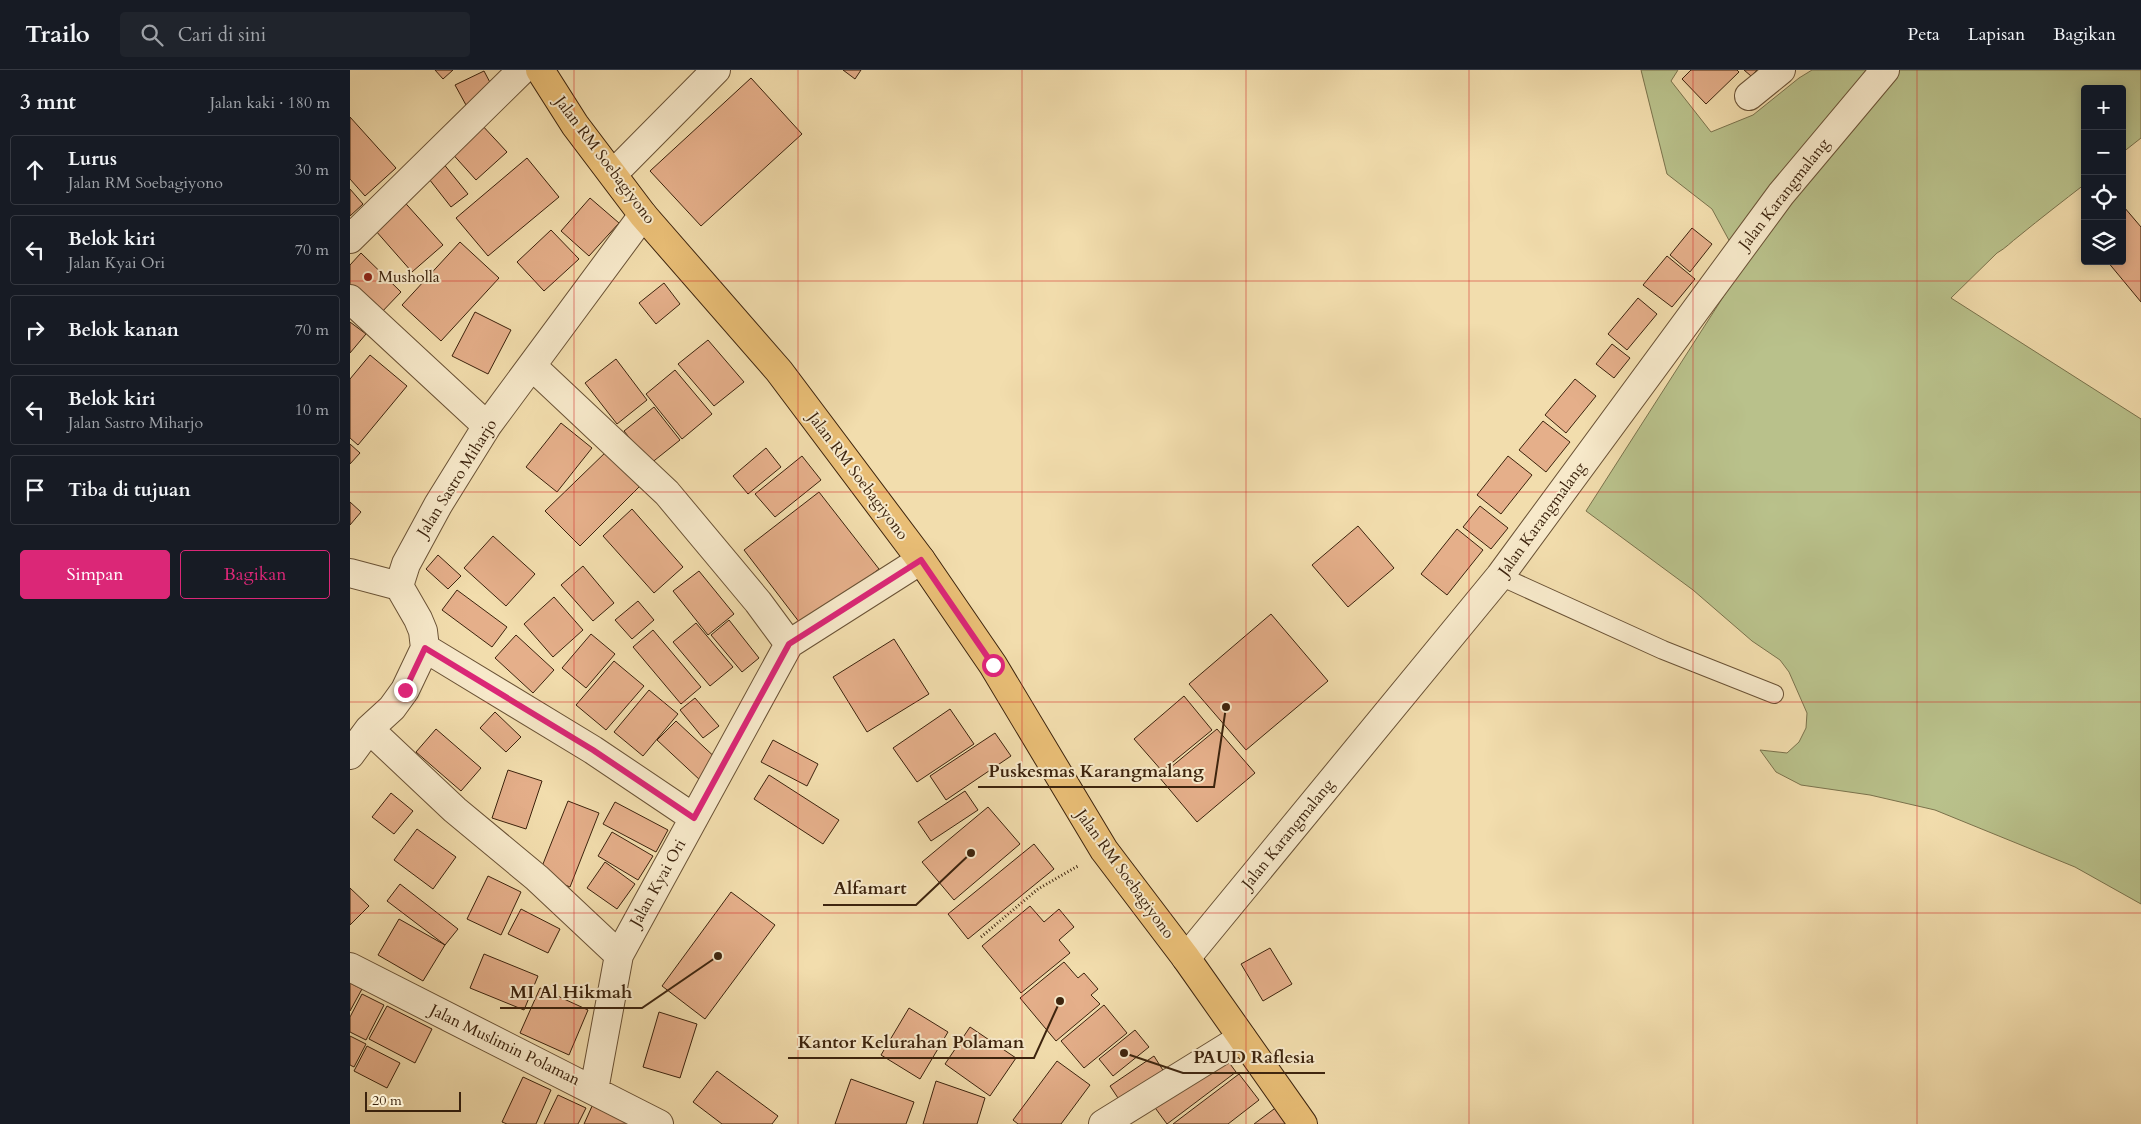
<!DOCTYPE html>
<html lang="id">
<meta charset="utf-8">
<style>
:root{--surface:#171b24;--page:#20242c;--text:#f1f3f6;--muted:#9ea1a6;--line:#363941;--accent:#db2777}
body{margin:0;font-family:Cardo,serif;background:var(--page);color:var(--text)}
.controls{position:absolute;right:15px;top:15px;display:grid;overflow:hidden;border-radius:5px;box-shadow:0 2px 12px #0003}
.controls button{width:45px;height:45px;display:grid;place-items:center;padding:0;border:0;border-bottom:1px solid var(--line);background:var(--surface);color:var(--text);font:25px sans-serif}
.scale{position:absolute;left:15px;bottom:12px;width:96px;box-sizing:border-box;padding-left:5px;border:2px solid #3c230d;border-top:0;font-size:14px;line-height:18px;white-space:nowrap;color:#3c230d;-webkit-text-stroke:4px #f7e9ca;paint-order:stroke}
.stop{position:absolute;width:15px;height:15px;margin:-11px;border:4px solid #db2777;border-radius:50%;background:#fff}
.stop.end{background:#db2777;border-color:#fff;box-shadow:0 1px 5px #0008}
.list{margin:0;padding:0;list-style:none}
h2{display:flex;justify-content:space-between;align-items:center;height:65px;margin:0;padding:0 20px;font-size:21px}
h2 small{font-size:16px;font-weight:400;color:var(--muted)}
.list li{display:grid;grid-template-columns:32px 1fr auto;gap:15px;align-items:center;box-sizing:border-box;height:70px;margin:0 10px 10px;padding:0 10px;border:1px solid var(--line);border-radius:5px}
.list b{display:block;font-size:19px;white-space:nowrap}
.list p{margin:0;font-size:16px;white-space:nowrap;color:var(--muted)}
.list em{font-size:16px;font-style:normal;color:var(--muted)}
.actions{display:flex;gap:10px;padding:15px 20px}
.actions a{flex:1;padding:11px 0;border:1px solid var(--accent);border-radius:5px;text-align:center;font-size:18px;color:var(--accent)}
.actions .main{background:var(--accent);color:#fff}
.icon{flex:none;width:28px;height:28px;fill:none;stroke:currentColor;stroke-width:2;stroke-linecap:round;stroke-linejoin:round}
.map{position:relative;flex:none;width:1791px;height:1054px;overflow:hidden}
header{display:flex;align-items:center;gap:30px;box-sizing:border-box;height:70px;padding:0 25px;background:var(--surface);border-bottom:1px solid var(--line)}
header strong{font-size:24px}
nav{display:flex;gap:28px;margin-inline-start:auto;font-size:18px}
.search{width:350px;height:45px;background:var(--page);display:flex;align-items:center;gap:12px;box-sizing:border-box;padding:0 18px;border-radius:5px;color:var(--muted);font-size:19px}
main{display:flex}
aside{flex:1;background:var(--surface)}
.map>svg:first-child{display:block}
.green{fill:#b9c18b;stroke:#7a724c}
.building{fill:#e5af8a;stroke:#3c230d}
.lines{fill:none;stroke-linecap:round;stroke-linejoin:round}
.service-casing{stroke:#6a5235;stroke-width:20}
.minor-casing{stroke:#6a5235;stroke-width:30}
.tertiary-casing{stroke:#6a5235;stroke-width:30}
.primary-casing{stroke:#3c230d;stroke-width:30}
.path{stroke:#3c230d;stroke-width:3;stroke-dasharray:1 2.5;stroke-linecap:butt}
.service{stroke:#f7e9ca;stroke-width:18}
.minor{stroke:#f7e9ca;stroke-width:28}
.tertiary{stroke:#f7e9ca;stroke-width:28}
.primary{stroke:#e9be76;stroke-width:28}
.route{stroke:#db2777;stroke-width:6}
.grid{fill:none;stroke:#d62828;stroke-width:1;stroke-opacity:0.55}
.poi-dot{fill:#8f2418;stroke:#f7e9ca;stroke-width:2}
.labels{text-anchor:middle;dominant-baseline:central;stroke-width:4;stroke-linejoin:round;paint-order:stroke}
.street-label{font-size:16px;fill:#3c230d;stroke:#f7e9ca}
.poi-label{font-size:16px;fill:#3c230d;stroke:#f7e9ca;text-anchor:start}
.leader{fill:none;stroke:#3c230d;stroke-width:2}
.callout-dot{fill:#3c230d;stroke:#f7e9ca;stroke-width:2}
.callout-label{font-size:18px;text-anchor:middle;font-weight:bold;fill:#3c230d;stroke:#f7e9ca;stroke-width:4;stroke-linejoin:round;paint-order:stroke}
</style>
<header>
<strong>Trailo</strong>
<div class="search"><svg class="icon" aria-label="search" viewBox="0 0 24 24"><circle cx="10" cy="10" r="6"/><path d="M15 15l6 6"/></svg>Cari di sini</div>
<nav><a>Peta</a><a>Lapisan</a><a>Bagikan</a></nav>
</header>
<main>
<aside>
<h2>3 mnt<small>Jalan kaki · 180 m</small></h2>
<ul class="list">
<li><svg class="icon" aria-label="ahead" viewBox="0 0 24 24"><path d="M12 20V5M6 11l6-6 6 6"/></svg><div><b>Lurus</b><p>Jalan RM Soebagiyono</p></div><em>30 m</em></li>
<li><svg class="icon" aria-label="left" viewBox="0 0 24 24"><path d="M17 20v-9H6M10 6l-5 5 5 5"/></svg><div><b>Belok kiri</b><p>Jalan Kyai Ori</p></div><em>70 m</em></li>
<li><svg class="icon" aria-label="right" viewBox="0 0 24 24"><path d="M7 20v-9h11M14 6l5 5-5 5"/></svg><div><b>Belok kanan</b></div><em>70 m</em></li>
<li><svg class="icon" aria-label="left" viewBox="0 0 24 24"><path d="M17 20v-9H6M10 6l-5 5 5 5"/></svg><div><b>Belok kiri</b><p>Jalan Sastro Miharjo</p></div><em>10 m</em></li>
<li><svg class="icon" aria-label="arrive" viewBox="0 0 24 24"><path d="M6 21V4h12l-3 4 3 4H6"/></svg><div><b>Tiba di tujuan</b></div></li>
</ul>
<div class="actions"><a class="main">Simpan</a><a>Bagikan</a></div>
</aside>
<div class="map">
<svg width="1791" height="1054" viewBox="0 0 1791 1054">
<rect width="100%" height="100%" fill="#f2ddad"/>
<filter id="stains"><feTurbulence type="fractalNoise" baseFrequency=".004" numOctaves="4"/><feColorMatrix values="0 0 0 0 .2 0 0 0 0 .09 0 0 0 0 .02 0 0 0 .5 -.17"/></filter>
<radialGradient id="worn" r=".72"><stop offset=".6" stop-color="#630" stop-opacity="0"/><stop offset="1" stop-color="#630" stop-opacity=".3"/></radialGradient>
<path class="green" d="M1291,0h37l-7,11 40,51 42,-17 46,-37 13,-8h329v68l-19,15v-64h-37v95c-22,17 -44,34 -66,52 -8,6 -13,12 -22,17l-46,45 190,121v485l-66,-37 -140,-57 -65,-15 -69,-10 -25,-13 -16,-22 27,3 12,-11 7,-14 1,-15 -18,-41 -9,-12 -28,-19 -59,-51 -107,-79 157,-245 -31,-57 -45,-35z"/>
<path class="building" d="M85,0h18l-10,9z
M493,0h18l-6,9z
M1341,0h46l2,2 -33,32 -24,-25z
M1394,0h13l-6,6z
M134,1l10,19 -28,15 -11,-20z
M401,8l51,56 -101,92 -51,-55z
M0,47l46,51 -31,28 -15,-17z
M130,53l27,29 -31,28 -27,-30z
M88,87l30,37 -17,13 -29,-37z
M177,88l32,39 -71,59 -32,-38z
M0,119l13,15 -13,12z
M49,126l44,49 -31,27 -44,-50z
M240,128l29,25 -30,33 -28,-25z
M1774,137l17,20v75l-34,-41h15v-53z
M1342,158l20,16 -22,28 -20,-17z
M201,160l28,29 -35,32 -27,-29z
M110,172l39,36 -58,63 -39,-36z
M11,183l40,39 -23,24 -28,-27v-24z
M1317,186l28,23 -23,28 -29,-22z
M314,213l16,21 -24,20 -17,-21z
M1288,228l19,16 -30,36 -19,-16z
M125,242l36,18 -23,44 -36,-18z
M0,252l16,12 -16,19z
M358,270l36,42 -30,24 -36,-42z
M1262,274l18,14 -16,20 -18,-14z
M20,285l37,31 -49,59 -8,-7v-59z
M266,289l31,41 -30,24 -32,-41z
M325,300l37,44 -30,25 -36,-45z
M1225,309l21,17 -30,37 -21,-18z
M304,337l26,33 -30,24 -26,-33z
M1193,351l27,21 -24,30 -27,-22z
M211,353l31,25 -35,44 -31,-25z
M0,374l10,9 -10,11z
M416,378l15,19 -33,27 -15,-18z
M259,379l34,34 -63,63 -35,-35z
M452,386l19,24 -46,37 -20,-23z
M1158,386l24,19 -31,39 -24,-19z
M469,422l60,77 -76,58 -59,-77z
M0,432l11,10 -11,13z
M1130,436l28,22 -17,21 -28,-22z
M282,439l51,58 -29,26 -51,-57z
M1008,456l36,42 -46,39 -36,-42z
M1107,459l26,21 -36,45 -26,-21z
M143,466l42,38 -29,32 -42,-38z
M88,485l23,21 -13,13 -22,-20z
M233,496l31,37 -21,18 -32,-36z
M349,501l35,43 -26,21 -35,-44z
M107,520l50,37 -15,20 -50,-37z
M204,527l29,33 -30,27 -29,-33z
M288,531l16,19 -22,19 -17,-19z
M921,544l57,67 -82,69 -57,-66z
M379,550l30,38 -17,14 -31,-37z
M346,553l37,44 -23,19 -37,-44z
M303,560l48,57 -20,17 -48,-57z
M241,564l24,20 -29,34 -24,-20z
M166,565l38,35 -21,23 -38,-35z
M544,569l35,55 -62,38 -34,-55z
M264,591l30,25 -38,44 -30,-25z
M299,620l29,24 -35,42 -29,-24z
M834,626l28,34 -50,41 -28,-32z
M345,628l24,28 -16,12 -23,-28z
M600,639l24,35 -57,38 -24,-34z
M145,642l26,25 -15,15 -26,-24z
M326,651l44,41 -19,19 -44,-41z
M86,659l45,39 -20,23 -45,-39z
M867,659l38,44 -58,49 -38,-45z
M645,663l16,23 -65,44 -16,-24z
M423,670l45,24 -11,22 -46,-24z
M158,700l34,11 -16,48 -34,-11z
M419,705l70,45 -16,24 -69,-45z
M615,721l13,19 -47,31 -13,-19z
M41,723l22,18 -19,23 -22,-17z
M218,731l31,12 -29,74 -31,-13z
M265,732l53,28 -12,22 -53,-28z
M638,737l32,37 -66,56 -32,-38z
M67,759l39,28 -23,32 -39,-29z
M262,762l41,24 -15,24 -40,-24z
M684,774l20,25 -86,70 -20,-25z
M255,792l30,22 -18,25 -30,-21z
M138,806l33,16 -20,43 -34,-16z
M50,814l58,45 -13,16 -58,-44z
M0,818l19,18 -19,19z
M381,822l44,33 -70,94 -43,-33z
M680,836l14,16 15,-13 15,18 -15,13 11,13 -49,40 -39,-47z
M171,839l39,20 -12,24 -40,-19z
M49,849l46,26 -22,36 -45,-26z
M920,878l22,36 -29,17 -22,-37z
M134,884l54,22 -14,34 -54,-22z
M714,892l14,16 6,-5 14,16 -7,6 9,9 -44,37 -36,-43z
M0,913l12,6 -12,22z
M190,918l48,22 -19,45 -49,-22z
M12,924l22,11 -18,35 -16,-8v-15z
M754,935l23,28 -43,35 -23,-27z
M37,936l45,23 -17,34 -46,-24z
M559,938l39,24 -28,47 -39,-24z
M309,942l38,12 -17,54 -37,-11z
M620,957l46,31 -26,38 -45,-32z
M785,960l14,17 -36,29 -14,-17z
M0,966l16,8 -12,23 -4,-2z
M17,976l33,17 -13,25 -33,-17z
M872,983l14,19 -69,52 -14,-19z
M804,986l12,19 -44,29 -12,-18z
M707,991l33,24 -29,39h-43l-5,-4z
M367,1001l61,45 -6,8h-50l-29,-22z
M889,1004l20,26 -31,24h-55z
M173,1007l28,13 -15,34h-29l-5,-2z
M501,1009l63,23 -8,22h-71z
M586,1011l49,17 -8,26h-54z
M208,1025l28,13 -8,16h-34z
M243,1034l44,20h-53z
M928,1036l13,18h-37z"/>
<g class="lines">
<defs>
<path id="service" d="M1150,506l163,74 111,44"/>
<path id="minor" d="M1399,26l32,-26
M263,104l103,-104
M0,169l172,-169
M0,229l137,127
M182,296l135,127 91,109 31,42
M0,503l49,13
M75,578l168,102 101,68
M19,659l86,81 82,68 82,77
M0,685l19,-26 23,-21 13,-18 20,-42 -2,-17 -5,-12 -19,-33 7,-22 32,-59 49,-79 156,-211
M0,897l309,157
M244,1020l25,-135 170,-311 132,-84
M753,1054l139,-86"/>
<path id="tertiary" d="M836,888l314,-382 281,-382 104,-124"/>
<path id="primary" d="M190,0l35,55 68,90 136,156 142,189 72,105 111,185 82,108 117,166"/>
</defs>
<use href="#service" class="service-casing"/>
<use href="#minor" class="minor-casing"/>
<use href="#tertiary" class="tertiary-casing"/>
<use href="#primary" class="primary-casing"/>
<path class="path" d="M631,867l57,-48 40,-23"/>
<use href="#service" class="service"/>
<use href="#minor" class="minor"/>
<use href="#tertiary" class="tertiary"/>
<use href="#primary" class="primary"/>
</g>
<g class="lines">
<path class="route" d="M55,620l20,-42 168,102 101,68 95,-174 132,-84 72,105"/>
</g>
<path class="grid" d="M224,0v1054M448,0v1054M672,0v1054M896,0v1054M1119,0v1054M1343,0v1054M1567,0v1054M0,211h1791M0,422h1791M0,632h1791M0,843h1791"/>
<circle class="poi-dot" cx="18" cy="207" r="5"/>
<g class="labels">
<g class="street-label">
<text transform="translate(255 90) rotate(53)">Jalan RM Soebagiyono</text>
<text transform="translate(1434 124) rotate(-52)">Jalan Karangmalang</text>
<text transform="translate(508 406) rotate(53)">Jalan RM Soebagiyono</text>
<text transform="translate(107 408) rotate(-58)">Jalan Sastro Miharjo</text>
<text transform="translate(1192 449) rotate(-54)">Jalan Karangmalang</text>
<text transform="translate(938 764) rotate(-51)">Jalan Karangmalang</text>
<text transform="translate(775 804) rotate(54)">Jalan RM Soebagiyono</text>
<text transform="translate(308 813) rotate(-61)">Jalan Kyai Ori</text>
<text transform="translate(155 975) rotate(26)">Jalan Muslimin Polaman</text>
</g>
<g class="poi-label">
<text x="28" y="207">Musholla</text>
</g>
</g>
<path class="leader" d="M876 637L864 717H628M621 783L566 835H473M368 886L292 938H150M710 931L684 988H438M774 983L833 1003H975"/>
<g class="callout-dot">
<circle cx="876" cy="637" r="5"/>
<circle cx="621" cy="783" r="5"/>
<circle cx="368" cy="886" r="5"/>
<circle cx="710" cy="931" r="5"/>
<circle cx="774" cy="983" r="5"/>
</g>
<g class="callout-label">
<text x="746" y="707">Puskesmas Karangmalang</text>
<text x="520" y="824">Alfamart</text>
<text x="221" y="928">MI Al Hikmah</text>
<text x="561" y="978">Kantor Kelurahan Polaman</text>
<text x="904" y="993">PAUD Raflesia</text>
</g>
<rect width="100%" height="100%" filter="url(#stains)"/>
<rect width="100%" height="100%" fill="url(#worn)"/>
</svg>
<div class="controls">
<button>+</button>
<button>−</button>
<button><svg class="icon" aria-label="locate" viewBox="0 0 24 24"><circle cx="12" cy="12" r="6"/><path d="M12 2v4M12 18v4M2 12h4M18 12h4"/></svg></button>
<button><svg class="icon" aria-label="layers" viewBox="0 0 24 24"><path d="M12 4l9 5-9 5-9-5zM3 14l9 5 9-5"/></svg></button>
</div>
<div class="scale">20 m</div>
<div class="stop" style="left:643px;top:595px"></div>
<div class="stop end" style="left:55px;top:620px"></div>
</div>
</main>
